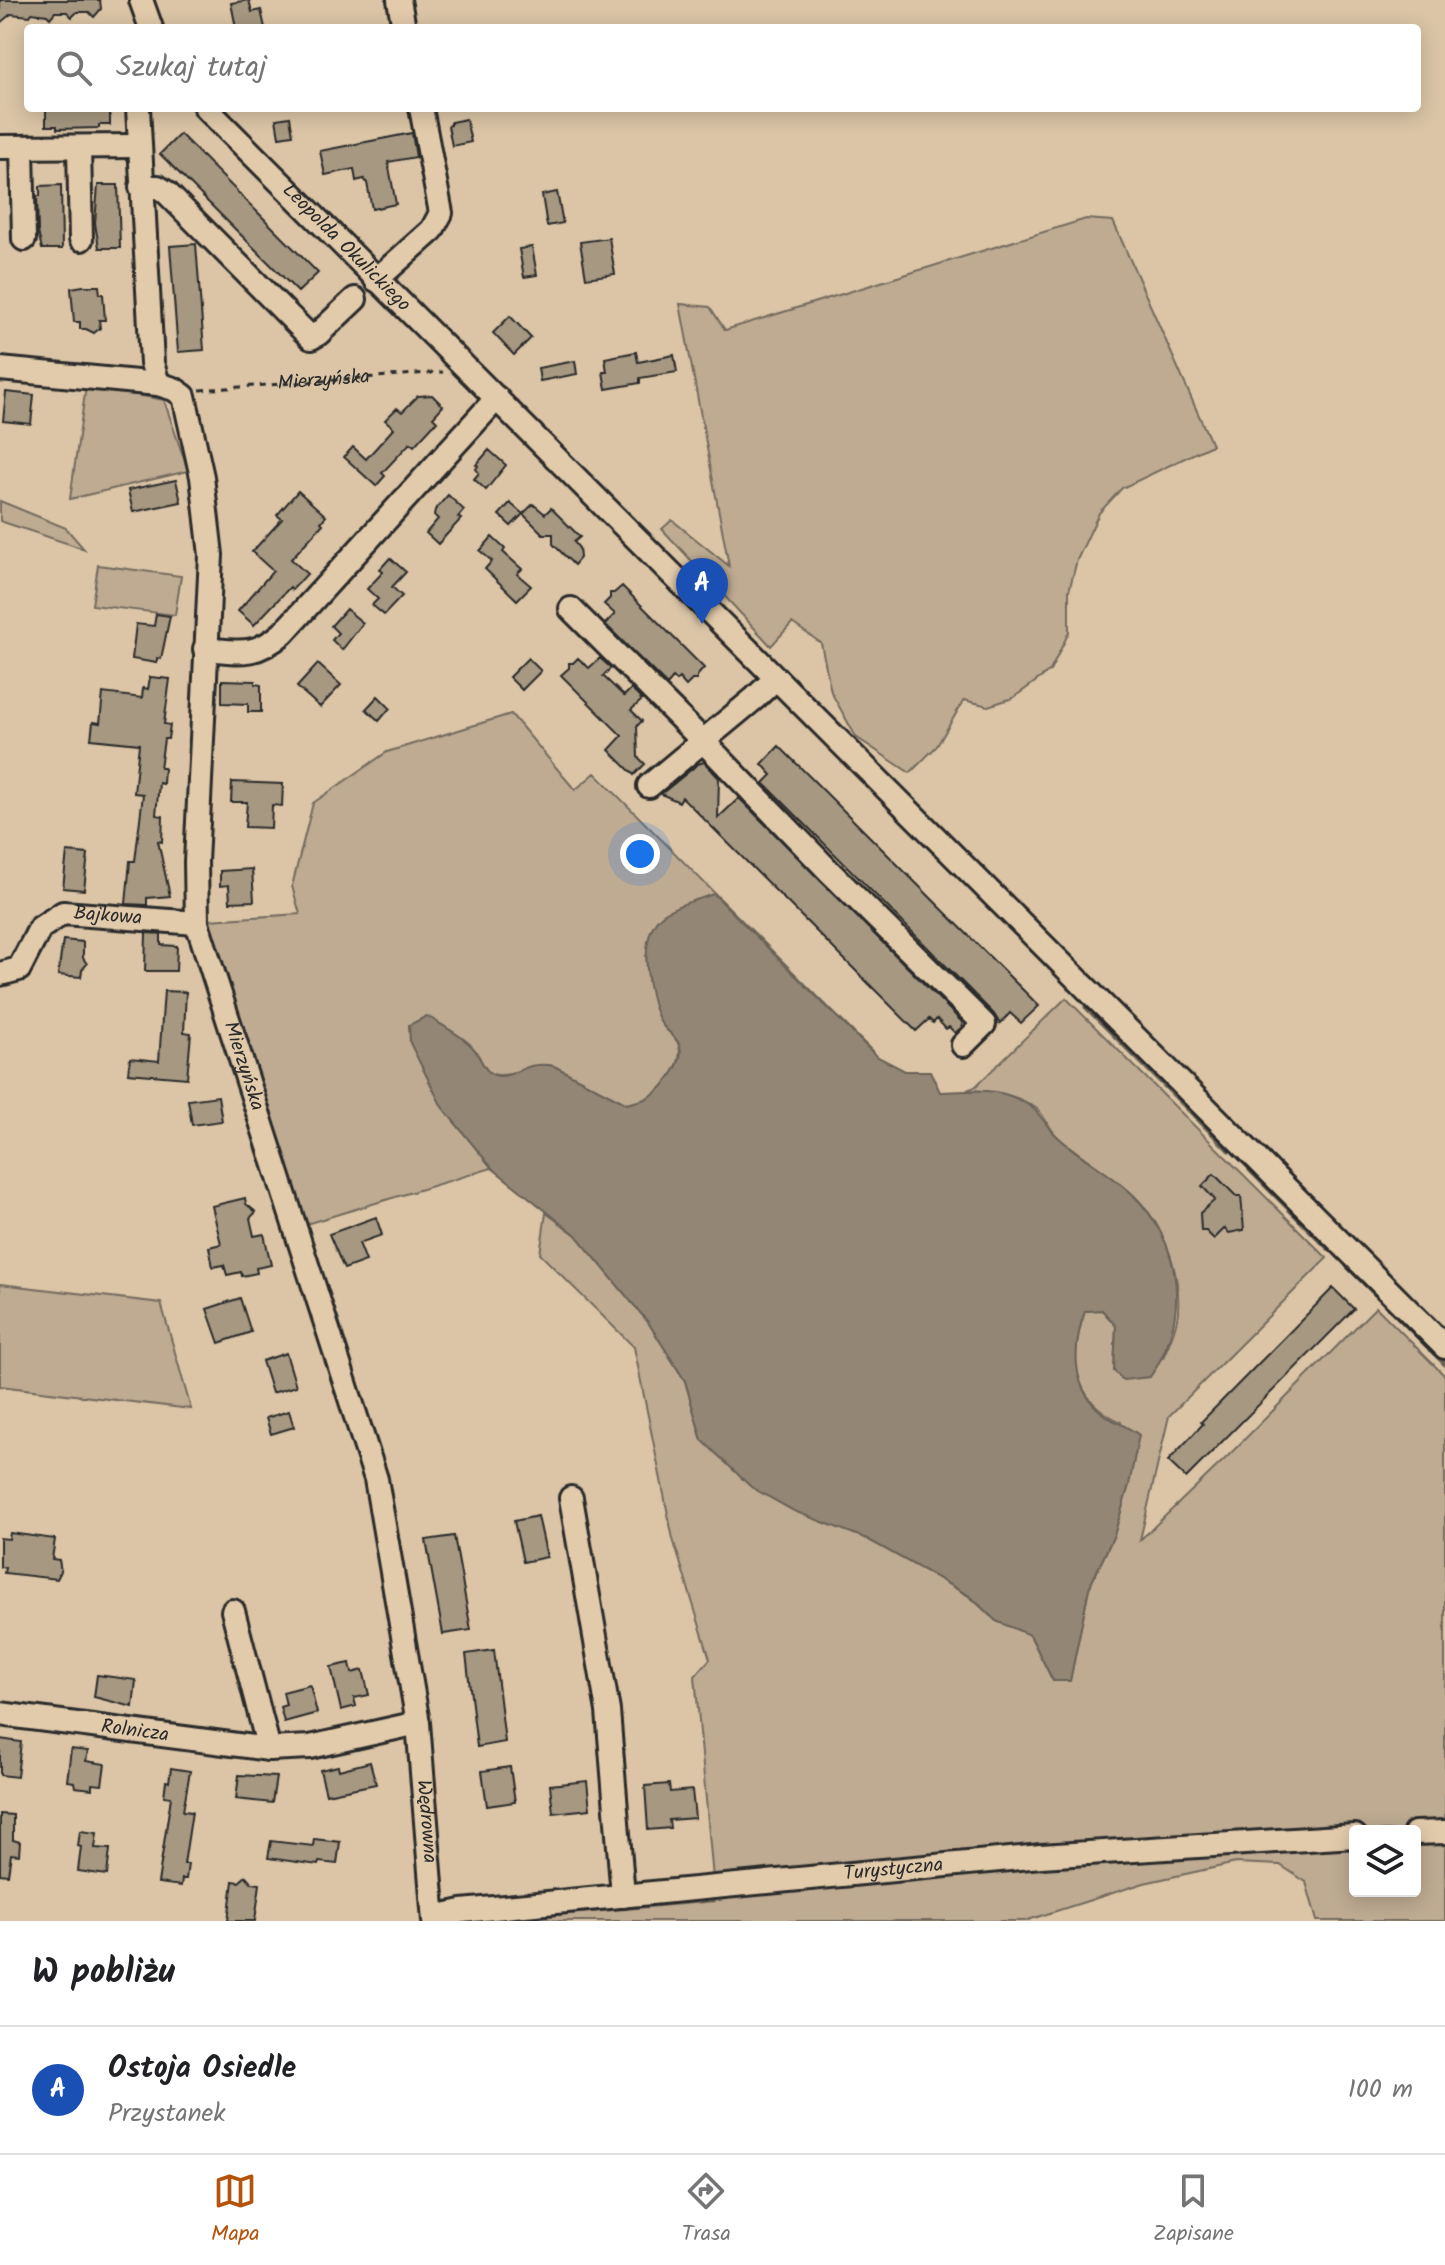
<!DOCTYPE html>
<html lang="pl">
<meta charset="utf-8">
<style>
:root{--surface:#fff;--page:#f2f2f2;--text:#202124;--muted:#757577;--line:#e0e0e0;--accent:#b45309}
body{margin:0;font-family:Kalam,sans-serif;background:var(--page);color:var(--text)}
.controls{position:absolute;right:24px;bottom:24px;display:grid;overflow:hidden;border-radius:8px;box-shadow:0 4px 20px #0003}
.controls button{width:72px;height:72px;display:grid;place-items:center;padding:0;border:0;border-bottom:2px solid var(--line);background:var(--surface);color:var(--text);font:40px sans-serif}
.you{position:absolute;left:640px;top:854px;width:28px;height:28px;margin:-20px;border:6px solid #fff;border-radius:50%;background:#1a73e8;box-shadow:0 0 0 12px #1a73e833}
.badge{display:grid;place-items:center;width:52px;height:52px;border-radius:50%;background:var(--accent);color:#fff;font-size:26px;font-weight:700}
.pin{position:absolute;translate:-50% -66px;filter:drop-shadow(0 2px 4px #0008)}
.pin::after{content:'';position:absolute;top:42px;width:28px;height:24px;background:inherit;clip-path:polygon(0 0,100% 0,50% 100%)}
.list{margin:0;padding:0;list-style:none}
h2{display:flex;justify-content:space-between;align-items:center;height:104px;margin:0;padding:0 32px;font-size:34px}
h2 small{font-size:26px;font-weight:400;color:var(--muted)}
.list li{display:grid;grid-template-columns:52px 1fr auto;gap:24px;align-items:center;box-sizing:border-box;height:128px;padding:0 32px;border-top:2px solid var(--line)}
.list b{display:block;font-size:30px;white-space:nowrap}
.list p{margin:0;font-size:26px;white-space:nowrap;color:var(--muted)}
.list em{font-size:26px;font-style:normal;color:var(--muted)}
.icon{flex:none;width:44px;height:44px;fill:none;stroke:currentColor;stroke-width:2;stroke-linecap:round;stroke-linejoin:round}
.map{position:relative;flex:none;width:1445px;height:1921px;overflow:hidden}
.search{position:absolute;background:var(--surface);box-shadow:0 4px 20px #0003;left:24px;right:24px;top:24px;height:88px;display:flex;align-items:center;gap:20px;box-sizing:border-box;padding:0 28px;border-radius:8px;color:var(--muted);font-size:30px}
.sheet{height:232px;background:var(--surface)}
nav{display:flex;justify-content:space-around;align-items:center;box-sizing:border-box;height:112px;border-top:2px solid var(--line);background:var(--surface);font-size:22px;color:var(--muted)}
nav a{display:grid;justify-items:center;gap:4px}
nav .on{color:var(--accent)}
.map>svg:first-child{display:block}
.green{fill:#beab92;stroke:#746b5e;stroke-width:2;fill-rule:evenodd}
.water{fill:#938674;stroke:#696257;stroke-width:2}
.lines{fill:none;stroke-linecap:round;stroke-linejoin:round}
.stream{stroke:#696257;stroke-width:5}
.building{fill:#a69881;stroke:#2b2b2b;stroke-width:2}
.minor-casing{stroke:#2b2b2b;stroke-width:28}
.path{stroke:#2b2b2b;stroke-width:3;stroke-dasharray:6 6;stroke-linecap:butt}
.minor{stroke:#e2cbab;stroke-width:22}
.labels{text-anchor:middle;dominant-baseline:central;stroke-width:8;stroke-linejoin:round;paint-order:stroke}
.street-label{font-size:20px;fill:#2b2b2b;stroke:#e2cbab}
</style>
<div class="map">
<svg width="1445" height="1921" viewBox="0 0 1445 1921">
<rect width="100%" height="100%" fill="#dbc5a6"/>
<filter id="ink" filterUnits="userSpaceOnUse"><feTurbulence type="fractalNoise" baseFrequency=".0125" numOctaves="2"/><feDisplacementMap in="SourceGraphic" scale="16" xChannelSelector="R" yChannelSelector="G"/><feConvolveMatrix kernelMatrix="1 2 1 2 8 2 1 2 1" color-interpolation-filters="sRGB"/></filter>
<g filter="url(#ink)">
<path class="green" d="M1086,219l27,2 99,224 -90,43 -23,25 -22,47 -8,31v41l-19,39 -37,27 -25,8 -24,-6 -27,46 -27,27 -54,-36 -25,-45 -10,-49 -29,-20 -21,23 -109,-117 10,-9 57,46 -49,-262 30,3 15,23z
M86,386l78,14 24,71 -118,28z
M0,501l66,27 18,21 -84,-28z
M98,565l83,11 -6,39 -83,-10z
M511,714l64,76 20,-17 282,283 -231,-100c2,22 6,41 13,62 3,11 14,15 19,25 8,19 -15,49 -33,56 -5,2 -12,3 -18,5l-73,-38c-23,-5 -35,10 -55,9 -16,0 -17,-17 -25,-26 -8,-11 -34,-25 -47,-32l15,89 50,62 -186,56 -97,-304 91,-6 -8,-28 21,-83 74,-51z
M1066,998l261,260 -158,158 -29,124 87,-83 149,-150 69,69v545h-128l-11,-39 -26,-17 -44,-2 -92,20 -119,38h-468l-22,-4 180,-16 -20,-225 15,-17 -37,-120 -39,-192 -94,-93 6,-41 30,22 72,87 37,59 17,59 268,157 26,24 34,14 23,46 17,-1 19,-92 25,-53 15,-50 -8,-63c-50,-23 -52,-64 -36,-111l17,-1 14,15 -2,46 49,-13c6,-15 14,-31 15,-47 3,-43 -18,-94 -50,-121 -22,-19 -47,-33 -69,-52 -9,-7 -13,-21 -22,-29 -20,-15 -46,-18 -70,-19l8,-3zM1355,1831h60v60h-60z
M0,1284l161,19 30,106 -191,-23z"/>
<path class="water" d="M714,894l162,162 29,15h25l10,21c25,0 49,-5 73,5 30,12 25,22 45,40 22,21 51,35 73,56 52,50 60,125 19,184l-27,3 -9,-9 2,-45 -14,-16 -17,1c-12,34 -15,75 16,101 7,7 28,15 38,23l-10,50 -15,50 -25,53 -19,93h-17l-23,-46 -34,-14 -26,-25 -103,-57 -73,-28 -43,-24 -49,-47 -17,-59 -37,-59 -72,-87 -84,-67 -50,-61 -32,-64 -1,-18 18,-9c13,8 39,22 47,33 8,10 10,26 25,27 20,0 26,-16 55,-10l73,38c7,-2 17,-3 23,-8 13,-7 31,-29 31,-45 -1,-14 -16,-19 -21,-30 -13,-25 -23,-86 2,-106 15,-11 35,-15 52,-21z"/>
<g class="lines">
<path class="stream" d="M1086,1007l143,143
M1250,1170l78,78
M1347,1266l98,98"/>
</g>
<path class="building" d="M0,0h100l1,9 -7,8 -5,-5h-12l-5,5 -5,-5h-12l-5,6 -3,-3 -15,-2 -2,3 -19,-2 -11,9z
M249,0l3,12 9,-2 4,18h-29l-5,-25z
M46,108h64v17h-11v3l-42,1v-3h-11z
M290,117l3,18 -14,2 -3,-18z
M466,119l5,23 -19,4 -4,-20 3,-1v-3z
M412,133l4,24 -28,5 8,42 -24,5 -5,-26 -3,-4 -8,2 -2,-12 -29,6 -5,-24z
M180,134l138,139 -20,19 -138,-138z
M61,185l1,64h-20l-4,-17 -1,-36h3v-10z
M98,185h20l2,63h-21l-4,-25z
M557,192l6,31 -16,3 -5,-31z
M609,238l6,36 -29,4 -6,-36z
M196,244l8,106 -26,2 -8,-106z
M532,247l5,28 -13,2 -5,-28z
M83,286h16l1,8h3l2,26h-6l1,8 -6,5 -8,-4h-6v-7h-6l-3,-34z
M510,316l21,22 -17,17 -21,-22z
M636,352l2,10 36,-7 3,17 -37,6v5l-34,6 -3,-17h4l-2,-14z
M575,361l2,13 -37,7 -2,-13z
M6,392l28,3 -3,29 -28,-3z
M432,395l11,11 -10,11 4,4 -23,25 -4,-3 -28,30 3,3 -9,10 -32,-29 9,-10 13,12 28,-31 -9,-8 12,-12 5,4 16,-16z
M489,450l17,15 -20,25 -12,-11 5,-6 -3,-4 2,-3 -2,-1z
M176,480l5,22 -48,10 -5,-22z
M298,491l28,25 -5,6 2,2 -32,35 16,15 -15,16 -2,-3 -36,38 -16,-14 35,-40 -21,-19 30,-33 -5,-4z
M448,495l16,15 -6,7 3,2 -23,25 -12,-11 12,-14 -4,-4 1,-5z
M510,503l13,11 -12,12 -12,-11z
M533,504l12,10 6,-6 29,29 -6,5 5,6 1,10 -6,7 -21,-21v-10h-10l-20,-20z
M492,537l13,12 -2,3 19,17 -5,5 14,12 -14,14 -32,-31 7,-8 -12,-10z
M390,558l16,14 -14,15 10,9 -18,19 -12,-10 6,-6 -11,-10 16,-17 -3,-3z
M622,586l82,82 -7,8v4h-5l-6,6 -7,-8 -3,3 -3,-3 -6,7 -62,-61 10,-10 -11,-10 6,-6v-5h4z
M346,609l17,14 -21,27 -10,-10 6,-7 -7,-7z
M156,614l14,2 -9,43 -4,-1v5l-25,-4 4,-35 18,2z
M528,658l13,13 -19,19 -13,-13z
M578,658l11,10 11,-10 11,10 -8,8 21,20 7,-7 11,11 -11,10 11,11 -5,5 1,31 7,7 -11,11 -25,-25 13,-14 -61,-61 8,-7v-5h4z
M318,664l23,21 -21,22 -23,-20z
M150,677l20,2 -6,45 6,1 -2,14h-4l-4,29h4l-1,16 -4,-1 -3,32 7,1 -1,26 -4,-1 12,55 -23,2v7l-21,-1 4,-43h5l8,-67 -9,-1 5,-49 -48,-5 2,-17 7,1 3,-30 39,5 1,-10 5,1z
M222,680l33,1v3l6,1v27h-13v-8l-26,-1z
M378,696l12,12 -11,13 -13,-12z
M779,746l260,260 -18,17 -11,-10 -10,11 -6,-10 -230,-231 8,-8 -10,-11z
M704,762l15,16 -1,40 21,-20 223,224v5l-7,6 -6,-6 -3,2 -9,-10 -4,4 -4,-4 -13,12 -234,-234 -3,5 -18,-8 37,-30z
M232,782l51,2 -1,22 -10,-1 -1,23 -26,-1 2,-25h-16z
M67,852l21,2 -4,36 -21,-2z
M252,869l2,32 -24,1 -1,-17 -9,1v-15z
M146,933l15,1v11l16,1 -1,25h-31z
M63,940l20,2v16l4,6 -5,6 -1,7 -23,-2z
M164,991l22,1 -2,40 7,1 -4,45 -59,-5 2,-15 29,3z
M218,1096l4,25 -30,4 -4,-25z
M1214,1174l22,22h5l3,34 -15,3 -4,-5 -11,11 -8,-8h-5l-1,-18 15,-13 -13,-14z
M245,1198l1,6 10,8 -6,6 4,18 10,-2 7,31 -15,3 1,5 -15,3 -1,-4 -14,3 -3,-10 -11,2 -4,-20 12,-3 -9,-38z
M376,1217l6,18 -23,8 7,18 -22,8 -15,-35z
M1333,1288l21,21 -168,169 -18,-17 35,-37 -2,-2z
M240,1298l11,34 -32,11 -12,-34z
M286,1353l10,33 -24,7 -10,-32z
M289,1411l5,16 -23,7 -5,-16z
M538,1516l9,41 -24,5 -9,-41z
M10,1533l45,6 -3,20 7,1 2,11 -4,8 -53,-6 1,-5 -5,-1v-29l9,1z
M454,1536l17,94 -28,4 -17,-94z
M494,1650l11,92 -28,5 -11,-93z
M350,1663l2,10 11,-3 6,25 -15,3 2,8 -15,4 -10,-43z
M97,1675l39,5 -3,27 -39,-10z
M310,1685l7,28 -33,9 -4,-15 6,-2 -3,-13z
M0,1739l21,3 -4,35 -17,-2z
M71,1749l17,2 -2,10 19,3 -3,21 -10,-1v5l-17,-2 -1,-5 -7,-1z
M370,1762l6,22 -50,10 -6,-24 18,-4 1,4z
M510,1767l5,35 -28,4 -5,-35z
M171,1768l19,3 -7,40 9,1 -8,52h4l-2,15h-4l-1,7 -23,-3 13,-86 -7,-1 2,-15 3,1z
M239,1775l37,2 -4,26 -36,-4z
M587,1781l3,28 -37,4 -3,-28z
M669,1784l1,8 22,-2 3,28 -26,2 1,8 -22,2 -3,-44z
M0,1814l13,1v25l7,2 -1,13 -8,-1 -3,21 -8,-1z
M80,1831l17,2 -2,15 15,1 -3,26 -29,-4 3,-24 -3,-1z
M314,1839l26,3 -3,22 -18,-2 -1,3 -50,-7 3,-17 42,5z
M246,1876l6,7 8,1 -5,37h-27l5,-40 6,1z"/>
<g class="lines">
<defs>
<g id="minor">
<path d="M141,0l10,28"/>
<path d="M399,0l5,28"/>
<path d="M138,108l14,255 6,21"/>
<path id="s2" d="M206,108l1239,1239"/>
<path d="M0,147l139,-1"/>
<path d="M22,148l2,91"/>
<path d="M79,148l2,91"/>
<path d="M141,187h17l8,5 145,146 7,-4 37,-35"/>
<path d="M376,280l56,-50 9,-17 -20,-105"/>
<path id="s3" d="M0,369l158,15 16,5 10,7 18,81 9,78 -15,307 1,61 179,556 42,244 16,198"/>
<path d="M571,609l132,132 52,-43 21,-20"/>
<path d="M205,649c35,3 50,8 78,-16l214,-235"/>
<path d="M649,786l54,-45 127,131 154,152 -21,21"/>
<path id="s4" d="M0,974l19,-5 21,-41 23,-15 134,10"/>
<path d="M571,1498l37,213 15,185"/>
<path d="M233,1611l36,138"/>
<path id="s5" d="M0,1714l269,35 41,-2 108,-24"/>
<path d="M1415,1833l30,-1"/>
<path id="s6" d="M434,1917l28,-6 579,-55 314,-20"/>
</g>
</defs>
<use href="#minor" class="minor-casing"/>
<path class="path" id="s1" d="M200,390l243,-18"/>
<use href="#minor" class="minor"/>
</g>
</g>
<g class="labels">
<g class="street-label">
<text stroke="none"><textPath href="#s2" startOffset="198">Leopolda Okulickiego</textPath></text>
<text stroke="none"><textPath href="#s1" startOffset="124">Mierzyńska</textPath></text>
<text stroke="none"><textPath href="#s4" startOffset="138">Bajkowa</textPath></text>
<text stroke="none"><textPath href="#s3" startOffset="868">Mierzyńska</textPath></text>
<text stroke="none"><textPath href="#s5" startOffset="136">Rolnicza</textPath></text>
<text stroke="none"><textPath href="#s3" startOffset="1648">Wędrowna</textPath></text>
<text stroke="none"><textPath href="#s6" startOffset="462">Turystyczna</textPath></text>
</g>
</g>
</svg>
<div class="controls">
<button><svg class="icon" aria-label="layers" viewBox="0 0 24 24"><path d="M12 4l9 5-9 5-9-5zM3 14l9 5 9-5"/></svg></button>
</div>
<div class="you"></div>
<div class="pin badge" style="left:702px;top:624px;background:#1a4fb4">A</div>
<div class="search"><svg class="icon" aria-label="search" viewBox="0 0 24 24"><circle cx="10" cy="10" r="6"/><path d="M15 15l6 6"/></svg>Szukaj tutaj</div>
</div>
<section class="sheet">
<h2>W pobliżu<small></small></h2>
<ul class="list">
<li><span class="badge" style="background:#1a4fb4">A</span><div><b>Ostoja Osiedle</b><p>Przystanek</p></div><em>100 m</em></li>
</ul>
</section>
<nav>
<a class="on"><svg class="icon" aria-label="map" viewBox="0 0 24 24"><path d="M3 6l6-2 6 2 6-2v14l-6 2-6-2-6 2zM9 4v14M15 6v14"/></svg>Mapa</a>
<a><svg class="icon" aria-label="directions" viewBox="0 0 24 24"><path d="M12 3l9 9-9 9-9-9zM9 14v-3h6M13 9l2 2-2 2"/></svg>Trasa</a>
<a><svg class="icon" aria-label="saved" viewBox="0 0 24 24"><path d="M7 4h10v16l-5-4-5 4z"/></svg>Zapisane</a>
</nav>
